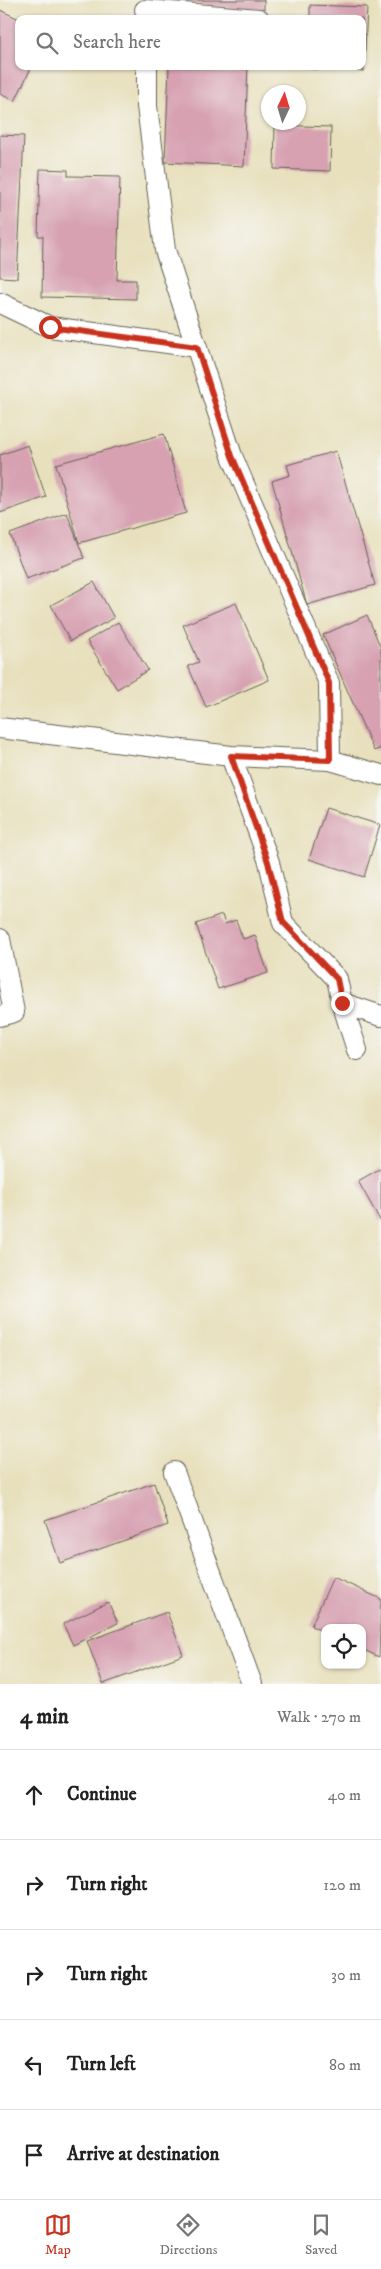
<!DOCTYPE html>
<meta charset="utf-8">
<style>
:root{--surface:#fff;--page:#f6f6f6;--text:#222;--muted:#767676;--line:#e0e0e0;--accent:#c8321e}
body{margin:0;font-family:"IM FELL DW Pica",serif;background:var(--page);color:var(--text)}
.controls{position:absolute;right:15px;bottom:15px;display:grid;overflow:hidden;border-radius:10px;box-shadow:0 1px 4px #0004}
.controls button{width:45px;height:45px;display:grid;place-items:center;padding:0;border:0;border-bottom:1px solid var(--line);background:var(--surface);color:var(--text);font:25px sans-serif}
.compass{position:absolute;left:261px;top:85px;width:45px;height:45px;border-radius:50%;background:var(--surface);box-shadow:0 1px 4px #0004;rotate:4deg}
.stop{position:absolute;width:15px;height:15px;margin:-11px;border:4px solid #c8321e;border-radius:50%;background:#fff}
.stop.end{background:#c8321e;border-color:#fff;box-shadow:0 1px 5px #0008}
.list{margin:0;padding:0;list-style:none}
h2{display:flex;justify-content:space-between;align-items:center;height:65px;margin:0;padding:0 20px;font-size:21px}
h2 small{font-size:16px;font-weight:400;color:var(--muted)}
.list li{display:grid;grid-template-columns:32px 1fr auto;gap:15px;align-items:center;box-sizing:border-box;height:90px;padding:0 20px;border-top:1px solid var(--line)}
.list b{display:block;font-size:19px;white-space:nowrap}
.list em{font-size:16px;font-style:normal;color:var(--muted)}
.icon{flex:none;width:28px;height:28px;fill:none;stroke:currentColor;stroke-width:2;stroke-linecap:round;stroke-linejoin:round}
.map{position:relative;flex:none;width:381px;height:1684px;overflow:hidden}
.search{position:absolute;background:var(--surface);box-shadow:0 1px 4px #0004;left:15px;right:15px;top:15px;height:55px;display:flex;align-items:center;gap:12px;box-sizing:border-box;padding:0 18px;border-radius:10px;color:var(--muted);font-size:19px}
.sheet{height:515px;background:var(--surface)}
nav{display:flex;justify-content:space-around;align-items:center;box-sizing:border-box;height:70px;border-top:1px solid var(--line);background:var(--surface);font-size:14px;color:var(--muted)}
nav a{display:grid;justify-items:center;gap:2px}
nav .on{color:var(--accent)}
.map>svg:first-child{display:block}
.building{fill:#d7a1b2}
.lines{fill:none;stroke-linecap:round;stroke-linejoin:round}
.minor-casing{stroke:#636154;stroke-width:22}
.minor{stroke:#fff;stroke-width:20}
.route{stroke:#c8321e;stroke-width:6}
</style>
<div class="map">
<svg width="381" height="1684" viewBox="0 0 381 1684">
<rect width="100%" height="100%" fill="#f6f6f2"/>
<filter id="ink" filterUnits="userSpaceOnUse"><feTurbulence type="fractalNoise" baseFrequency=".02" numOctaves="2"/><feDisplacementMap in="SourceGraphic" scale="10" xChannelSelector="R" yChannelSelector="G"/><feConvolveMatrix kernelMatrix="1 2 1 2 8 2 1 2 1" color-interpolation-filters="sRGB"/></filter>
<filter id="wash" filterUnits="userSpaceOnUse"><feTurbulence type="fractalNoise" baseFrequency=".0096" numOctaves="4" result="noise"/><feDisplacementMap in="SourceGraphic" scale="20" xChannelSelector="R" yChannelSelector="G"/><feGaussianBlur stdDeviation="1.12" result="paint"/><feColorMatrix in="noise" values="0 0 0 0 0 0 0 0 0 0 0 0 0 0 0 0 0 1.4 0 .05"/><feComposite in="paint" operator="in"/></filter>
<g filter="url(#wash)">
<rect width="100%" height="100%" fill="#e8e0bd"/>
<g id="blocks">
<path class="building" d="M174,0h90v10l-90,-7z
M310,5l57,2 -3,64 -54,-2v-3h52v-47h-52z
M0,10l19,9v47l12,2 -16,33 -15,-7z
M169,66h79l-4,100 -79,-4z
M275,125l56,2 -1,44 -56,-2z
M0,135l24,1 -7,142 -17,-1z
M40,169l28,1v6l52,1 -3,103h19v19l-94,-2 1,-61h-5z
M164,434l22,79 -107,30 -23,-79z
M28,445l18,52 -46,16v-58z
M336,451l39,134 -68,20 -35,-124 18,-6 -3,-10z
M67,513l17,45 -58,21 -16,-45z
M94,582l20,36 -44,23 -19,-36z
M236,603l33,77 -63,27 -18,-41 11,-4 -16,-37z
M367,615l14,33v100l-7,3 -51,-116z
M118,622l30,48 -31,19 -30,-48z
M326,808l54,17 -16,52 -55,-18z
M222,915l3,9 11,-4 7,19 12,-4 13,38 -50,16 -22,-65z
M381,1168v54l-23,-41z
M154,1483l14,42 -108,38 -15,-43z
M333,1577l48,22 -2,58 -17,-8v-21h-37v4l-14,-6z
M108,1602l10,21 -45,22 -10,-21z
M167,1612l16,43 -80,29 -16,-43z"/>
</g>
</g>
<g filter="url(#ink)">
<use href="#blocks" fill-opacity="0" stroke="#636154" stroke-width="1"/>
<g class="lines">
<defs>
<path id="minor" d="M145,10l114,9
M147,66v40l18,144 67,206 97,227 1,77 51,15
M0,303l50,24 147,20
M0,728l231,28 99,4
M231,756l38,106 14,61 54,56 5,24 15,47
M0,939l14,73 -14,4
M342,1003l39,13
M174,1472l78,212"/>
</defs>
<use href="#minor" class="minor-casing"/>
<use href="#minor" class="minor"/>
</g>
</g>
<g class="lines" filter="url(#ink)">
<path class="route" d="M50,327l147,20 35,109 97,227 1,77 -99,-4 37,106 15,60 54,57 5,24"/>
</g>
</svg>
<div class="controls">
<button><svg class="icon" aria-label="locate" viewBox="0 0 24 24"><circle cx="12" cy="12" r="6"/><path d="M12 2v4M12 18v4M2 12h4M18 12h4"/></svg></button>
</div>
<svg class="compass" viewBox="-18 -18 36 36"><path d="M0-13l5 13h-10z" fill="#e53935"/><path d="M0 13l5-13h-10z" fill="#767676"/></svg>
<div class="stop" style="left:50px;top:327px"></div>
<div class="stop end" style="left:342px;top:1003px"></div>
<div class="search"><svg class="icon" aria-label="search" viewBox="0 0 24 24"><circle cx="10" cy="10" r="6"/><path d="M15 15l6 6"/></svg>Search here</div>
</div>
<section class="sheet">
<h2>4 min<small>Walk · 270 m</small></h2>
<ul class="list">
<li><svg class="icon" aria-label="ahead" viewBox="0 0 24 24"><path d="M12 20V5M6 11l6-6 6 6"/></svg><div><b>Continue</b></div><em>40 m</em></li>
<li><svg class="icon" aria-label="right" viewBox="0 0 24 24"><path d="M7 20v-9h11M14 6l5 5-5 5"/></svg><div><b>Turn right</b></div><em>120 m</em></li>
<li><svg class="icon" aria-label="right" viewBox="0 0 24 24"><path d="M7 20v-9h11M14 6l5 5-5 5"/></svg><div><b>Turn right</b></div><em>30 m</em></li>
<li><svg class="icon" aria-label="left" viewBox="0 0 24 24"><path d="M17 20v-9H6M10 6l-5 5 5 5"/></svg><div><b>Turn left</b></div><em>80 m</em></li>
<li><svg class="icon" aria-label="arrive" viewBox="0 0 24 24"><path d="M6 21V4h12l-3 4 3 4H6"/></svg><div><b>Arrive at destination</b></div></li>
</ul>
</section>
<nav>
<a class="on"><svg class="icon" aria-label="map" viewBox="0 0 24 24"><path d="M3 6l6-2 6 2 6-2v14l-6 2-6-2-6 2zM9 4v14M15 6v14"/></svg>Map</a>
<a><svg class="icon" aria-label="directions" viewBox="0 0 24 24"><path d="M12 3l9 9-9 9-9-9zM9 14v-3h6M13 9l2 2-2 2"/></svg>Directions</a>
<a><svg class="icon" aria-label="saved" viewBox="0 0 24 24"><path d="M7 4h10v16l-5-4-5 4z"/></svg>Saved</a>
</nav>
